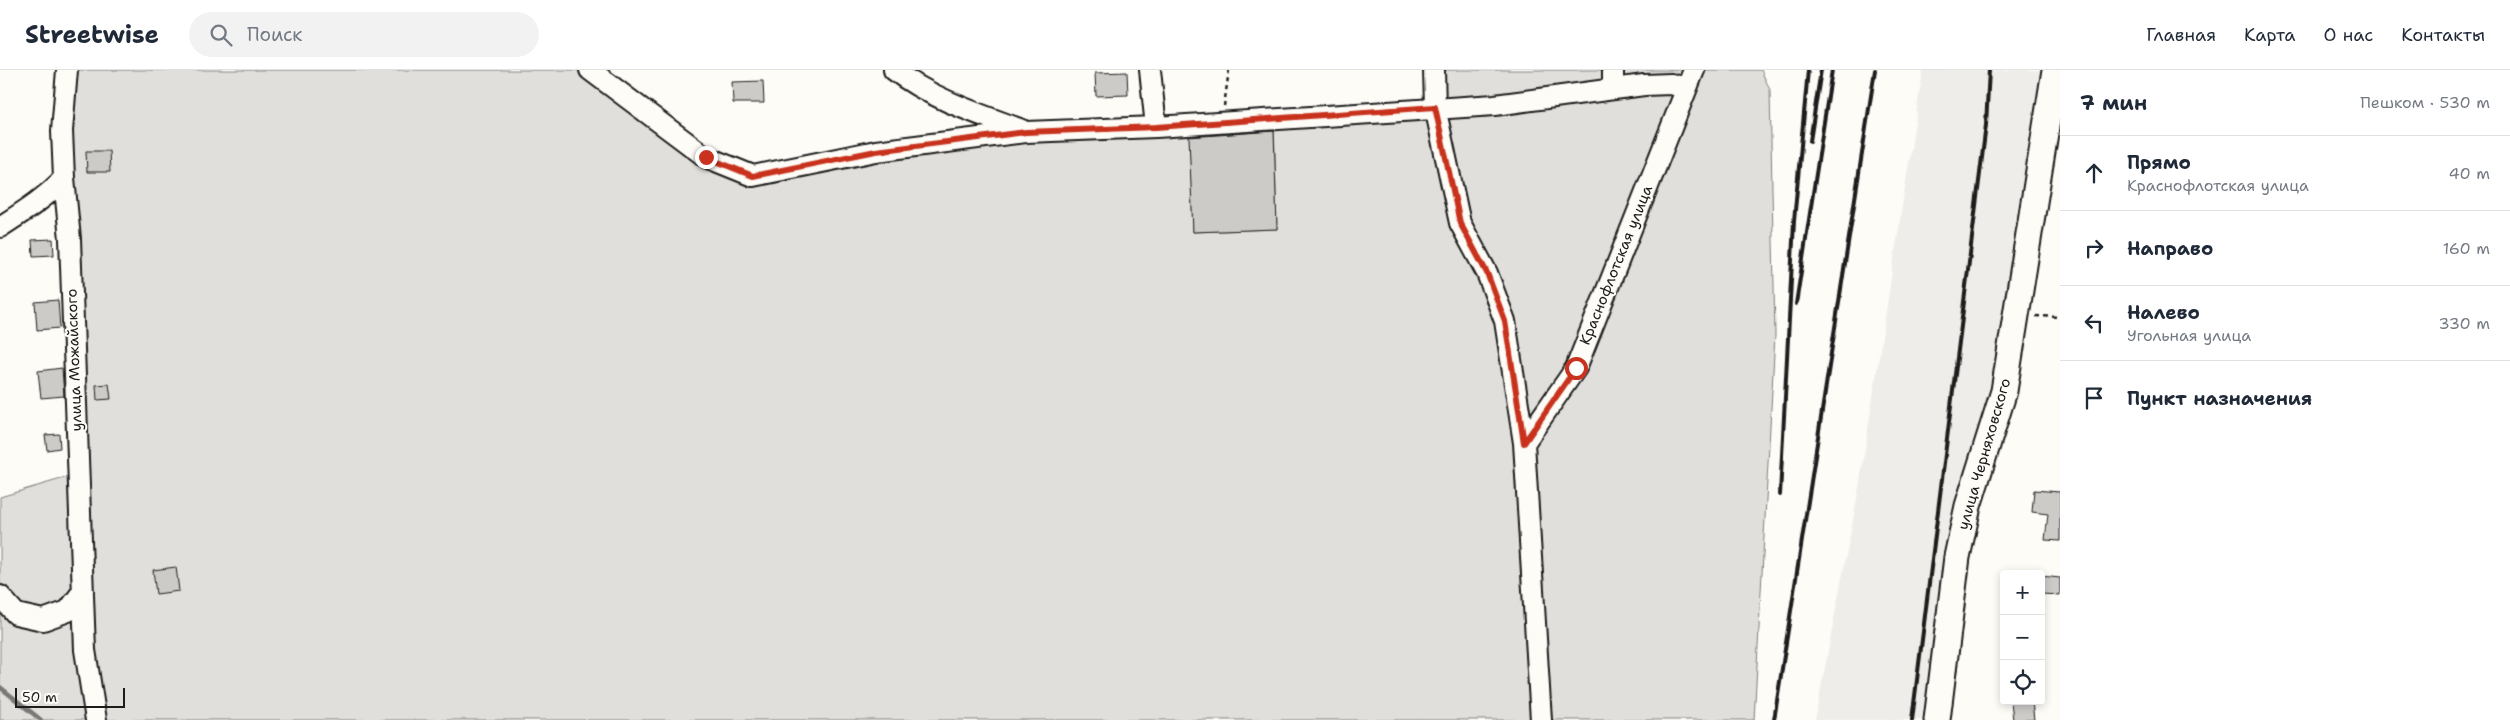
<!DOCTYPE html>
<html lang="ru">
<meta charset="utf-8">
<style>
:root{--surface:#fff;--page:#f2f2f3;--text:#1f2937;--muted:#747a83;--line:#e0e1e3}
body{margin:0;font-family:"Shantell Sans",sans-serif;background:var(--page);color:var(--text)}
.controls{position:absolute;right:15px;bottom:15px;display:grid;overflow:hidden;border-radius:5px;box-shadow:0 2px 8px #0003}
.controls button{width:45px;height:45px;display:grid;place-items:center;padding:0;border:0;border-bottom:1px solid var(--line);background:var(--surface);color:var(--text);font:25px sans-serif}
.scale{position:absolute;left:15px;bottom:12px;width:110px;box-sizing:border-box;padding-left:5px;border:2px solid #1c1c1c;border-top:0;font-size:14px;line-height:18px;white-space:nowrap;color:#1c1c1c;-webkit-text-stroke:4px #fdfcf7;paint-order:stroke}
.stop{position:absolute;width:15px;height:15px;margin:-11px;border:4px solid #c8321e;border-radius:50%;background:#fff}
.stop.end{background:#c8321e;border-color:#fff;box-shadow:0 1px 5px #0008}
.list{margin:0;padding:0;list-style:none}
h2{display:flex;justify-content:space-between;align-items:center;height:65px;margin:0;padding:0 20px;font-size:21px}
h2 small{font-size:16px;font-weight:400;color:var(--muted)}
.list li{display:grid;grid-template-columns:32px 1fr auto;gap:15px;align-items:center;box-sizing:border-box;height:75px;padding:0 20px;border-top:1px solid var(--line)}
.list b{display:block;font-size:19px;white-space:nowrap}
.list p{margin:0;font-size:16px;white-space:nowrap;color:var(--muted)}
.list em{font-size:16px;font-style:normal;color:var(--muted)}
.icon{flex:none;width:28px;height:28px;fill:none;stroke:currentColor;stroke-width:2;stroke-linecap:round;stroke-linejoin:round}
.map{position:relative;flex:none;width:2060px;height:650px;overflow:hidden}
header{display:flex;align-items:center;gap:30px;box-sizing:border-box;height:70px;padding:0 25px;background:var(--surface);border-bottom:1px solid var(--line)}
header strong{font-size:24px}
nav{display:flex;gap:28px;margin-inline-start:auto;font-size:18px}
.search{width:350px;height:45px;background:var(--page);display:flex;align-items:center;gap:12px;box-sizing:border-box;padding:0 18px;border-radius:28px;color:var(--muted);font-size:19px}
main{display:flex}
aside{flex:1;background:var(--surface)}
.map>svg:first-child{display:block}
.built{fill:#eeede9}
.green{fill:#e0dfdb;stroke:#7e7e7c}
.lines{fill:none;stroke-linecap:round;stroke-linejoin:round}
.stream{stroke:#797876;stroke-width:4.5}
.building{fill:#cccbc8;stroke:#1c1c1c}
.minor-casing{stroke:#1c1c1c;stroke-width:24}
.major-casing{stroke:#1c1c1c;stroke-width:29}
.path{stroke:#1c1c1c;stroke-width:2.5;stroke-dasharray:4 4;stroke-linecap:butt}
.minor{stroke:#fdfcf7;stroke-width:20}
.major{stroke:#fdfcf7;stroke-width:25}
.rail{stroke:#1c1c1c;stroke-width:4}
.route{stroke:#c8321e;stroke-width:6}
.labels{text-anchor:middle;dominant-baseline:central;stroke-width:4;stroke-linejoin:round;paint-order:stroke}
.street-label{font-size:15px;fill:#1c1c1c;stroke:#fdfcf7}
</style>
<header>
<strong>Streetwise</strong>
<div class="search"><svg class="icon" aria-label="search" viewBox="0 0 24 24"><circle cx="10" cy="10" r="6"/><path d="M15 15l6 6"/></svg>Поиск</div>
<nav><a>Главная</a><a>Карта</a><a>О нас</a><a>Контакты</a></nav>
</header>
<main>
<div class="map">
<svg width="2060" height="650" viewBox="0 0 2060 650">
<rect width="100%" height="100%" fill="#fdfcf7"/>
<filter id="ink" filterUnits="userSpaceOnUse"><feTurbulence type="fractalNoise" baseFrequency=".02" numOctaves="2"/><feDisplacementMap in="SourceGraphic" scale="10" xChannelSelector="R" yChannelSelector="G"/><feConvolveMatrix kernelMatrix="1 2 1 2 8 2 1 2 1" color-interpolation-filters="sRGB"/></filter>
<g filter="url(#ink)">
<path class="built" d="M1923,0h118l-34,272 -78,378h-114l44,-232z"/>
<path class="green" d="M67,0h523l163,106 123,-25 313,-26 4,107 84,-3 -3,-110 160,-12v-37h327l9,20 5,245 -21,385h-1754v-223l78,-23z"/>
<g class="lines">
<path class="stream" d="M0,617l41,33"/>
</g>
<path class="building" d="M1127,2l1,23 -32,1 -1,-23z
M763,11l1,22h-31l-1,-21z
M1274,61l3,98 -84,3 -4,-95z
M86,81h23l1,21h-23z
M53,169l1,16 -21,1 -1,-16z
M58,230l2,28 -23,2 -2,-28z
M62,298l2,28 -23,2 -3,-27z
M109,314l2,15 -14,1 -1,-15z
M59,364l1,14 -13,2 -2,-15z
M2034,420l26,2v49l-15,-1 3,-26 -16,-2z
M176,497l3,24 -23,3 -3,-24z
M2041,506l19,2v17l-19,-1z
M2011,631h21l2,19h-21z"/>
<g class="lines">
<defs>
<path id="minor" d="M67,0l-5,61 2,47 6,61 15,411 11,70
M590,0l116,87 47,19 123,-25 150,-19 130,-5 339,-22 149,-20 27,-1 15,4
M894,0c37,29 85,44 128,60
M1150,0l6,57
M1434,0l1,37 25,116 27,50 18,48 19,122
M1613,0v19
M0,157c23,-15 46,-29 64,-49
M0,526l16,18 27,6 25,-9 15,-20
M1541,650l-17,-277 52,-75 118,-298"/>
<path id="major" d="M1937,650l20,-163 11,-51 36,-115 51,-321"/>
</defs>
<use href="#minor" class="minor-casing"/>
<use href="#major" class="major-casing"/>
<path class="path" d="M1224,36l5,-36
M2036,246l24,1"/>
<use href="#minor" class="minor"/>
<use href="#major" class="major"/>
<path class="rail" d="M1810,71l11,-71
M1796,234l36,-234
M1780,425l14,-274 14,-151
M1774,650l101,-650
M1912,650l74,-595 3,-55"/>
</g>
</g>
<g class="lines" filter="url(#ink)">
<path class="route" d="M706,87l47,19 123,-25 150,-19 130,-5 279,-20 25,116 27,50 18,48 19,122 52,-75"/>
</g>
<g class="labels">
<g class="street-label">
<text transform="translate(1616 195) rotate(-68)">Краснофлотская улица</text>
<text transform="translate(74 290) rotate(-92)">улица Можайского</text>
<text transform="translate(1984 384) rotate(-74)">улица Черняховского</text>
</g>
</g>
</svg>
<div class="controls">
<button>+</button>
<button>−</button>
<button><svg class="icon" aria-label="locate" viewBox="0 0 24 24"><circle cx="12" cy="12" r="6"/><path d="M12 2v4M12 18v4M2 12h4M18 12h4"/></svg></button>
</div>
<div class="scale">50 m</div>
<div class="stop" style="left:1576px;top:298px"></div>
<div class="stop end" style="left:706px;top:87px"></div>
</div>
<aside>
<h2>7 мин<small>Пешком · 530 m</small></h2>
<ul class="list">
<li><svg class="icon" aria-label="ahead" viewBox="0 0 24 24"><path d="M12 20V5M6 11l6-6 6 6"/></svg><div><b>Прямо</b><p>Краснофлотская улица</p></div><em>40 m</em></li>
<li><svg class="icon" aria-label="right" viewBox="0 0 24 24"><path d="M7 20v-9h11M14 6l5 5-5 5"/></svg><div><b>Направо</b></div><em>160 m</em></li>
<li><svg class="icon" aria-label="left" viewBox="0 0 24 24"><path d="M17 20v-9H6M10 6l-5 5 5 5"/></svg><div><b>Налево</b><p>Угольная улица</p></div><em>330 m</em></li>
<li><svg class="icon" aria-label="arrive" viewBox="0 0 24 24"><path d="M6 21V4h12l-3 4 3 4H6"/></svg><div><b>Пункт назначения</b></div></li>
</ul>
</aside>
</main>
